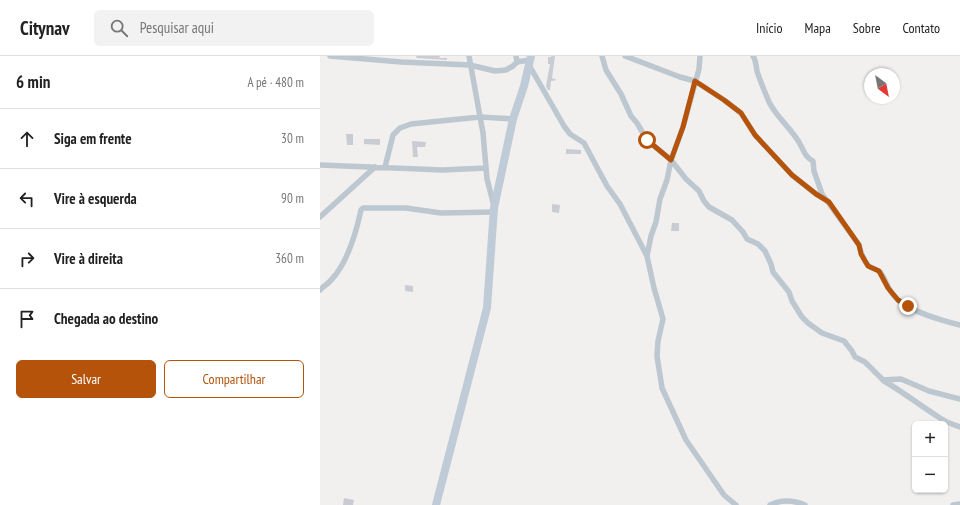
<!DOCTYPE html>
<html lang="pt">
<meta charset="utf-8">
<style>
:root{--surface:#fff;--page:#f2f2f2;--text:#222;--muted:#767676;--line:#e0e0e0;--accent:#b45309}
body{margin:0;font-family:"PT Sans Narrow",sans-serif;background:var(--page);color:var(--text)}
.controls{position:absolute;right:12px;bottom:12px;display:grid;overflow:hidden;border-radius:6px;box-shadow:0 1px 3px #0004}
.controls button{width:36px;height:36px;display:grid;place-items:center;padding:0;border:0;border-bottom:1px solid var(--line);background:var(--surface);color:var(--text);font:20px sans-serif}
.compass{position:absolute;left:544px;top:12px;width:36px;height:36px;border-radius:50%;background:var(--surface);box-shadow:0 1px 3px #0004;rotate:148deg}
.stop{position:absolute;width:12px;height:12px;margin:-9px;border:3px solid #b45309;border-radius:50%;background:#fff}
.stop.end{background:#b45309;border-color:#fff;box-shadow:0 1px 4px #0008}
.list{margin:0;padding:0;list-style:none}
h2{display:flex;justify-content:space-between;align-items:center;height:52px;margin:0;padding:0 16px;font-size:17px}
h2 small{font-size:13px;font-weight:400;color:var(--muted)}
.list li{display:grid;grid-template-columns:26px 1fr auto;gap:12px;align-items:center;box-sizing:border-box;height:60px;padding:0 16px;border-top:1px solid var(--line)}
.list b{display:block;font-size:15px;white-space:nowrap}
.list em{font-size:13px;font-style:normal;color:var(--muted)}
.actions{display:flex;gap:8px;padding:12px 16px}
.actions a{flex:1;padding:9px 0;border:1px solid var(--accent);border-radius:6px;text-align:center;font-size:14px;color:var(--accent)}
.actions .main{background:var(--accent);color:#fff}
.icon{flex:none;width:22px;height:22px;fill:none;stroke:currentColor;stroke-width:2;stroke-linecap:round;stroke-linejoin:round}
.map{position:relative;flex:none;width:640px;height:449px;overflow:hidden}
header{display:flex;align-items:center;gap:24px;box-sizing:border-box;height:56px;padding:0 20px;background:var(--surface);border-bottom:1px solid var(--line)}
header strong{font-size:19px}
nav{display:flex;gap:22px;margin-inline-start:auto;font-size:14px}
.search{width:280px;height:36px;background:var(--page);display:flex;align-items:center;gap:10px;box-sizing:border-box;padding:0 14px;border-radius:6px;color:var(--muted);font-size:15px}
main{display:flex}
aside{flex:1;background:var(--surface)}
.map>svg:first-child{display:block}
.building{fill:#c9ccd2}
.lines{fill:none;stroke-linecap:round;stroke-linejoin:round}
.street{stroke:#bcc7cf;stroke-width:5.5}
.secondary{stroke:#bfcbd7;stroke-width:8}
.route{stroke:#b45309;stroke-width:5}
</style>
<header>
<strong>Citynav</strong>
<div class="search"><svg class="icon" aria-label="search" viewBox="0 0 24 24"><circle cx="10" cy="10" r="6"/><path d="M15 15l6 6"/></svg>Pesquisar aqui</div>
<nav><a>Início</a><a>Mapa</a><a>Sobre</a><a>Contato</a></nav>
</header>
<main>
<aside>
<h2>6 min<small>A pé · 480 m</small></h2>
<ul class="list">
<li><svg class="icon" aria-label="ahead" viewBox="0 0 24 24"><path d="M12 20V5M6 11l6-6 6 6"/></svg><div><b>Siga em frente</b></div><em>30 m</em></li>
<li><svg class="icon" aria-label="left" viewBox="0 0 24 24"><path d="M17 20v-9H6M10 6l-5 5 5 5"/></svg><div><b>Vire à esquerda</b></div><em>90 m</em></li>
<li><svg class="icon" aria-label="right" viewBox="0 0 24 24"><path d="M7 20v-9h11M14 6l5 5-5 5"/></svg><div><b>Vire à direita</b></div><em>360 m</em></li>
<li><svg class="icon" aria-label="arrive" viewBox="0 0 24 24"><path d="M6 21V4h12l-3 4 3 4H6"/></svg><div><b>Chegada ao destino</b></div></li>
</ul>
<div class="actions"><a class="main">Salvar</a><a>Compartilhar</a></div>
</aside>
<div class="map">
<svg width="640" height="449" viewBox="0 0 640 449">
<rect width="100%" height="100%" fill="#f2efef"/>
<path class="building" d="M96,0h24l-1,2h8v2l-30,-2z
M231,0h4l-3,22 5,2 -6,1 -1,9h-2l-2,-4 4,-22h-2v-7h3z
M26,78h7v11h-6z
M44,83h16v6l-16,-1z
M92,85l14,1 -1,5h-8l1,10h-5z
M246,93l15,1v4h-15z
M232,148l8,1 -1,8 -7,-1z
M352,167h7v8h-8z
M85,229l8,1v6l-8,-1z
M24,442l10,2 -1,5h-10z"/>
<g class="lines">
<path class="street" d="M10,0l71,6 69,3 25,6 11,-1 7,-4 4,-4
M149,0l14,77 4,46 7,27
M196,0l1,6 13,-2
M282,0l4,14 15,24 10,22 6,7 10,17 24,20 15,19 13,12 5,10 5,6 23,13 11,12 4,7 11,5 7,7 6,13 2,8 16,20 3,9 10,16 6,6 14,10 22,8 8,10 3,6 10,5 18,18 18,-1 28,12 31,8
M305,0l55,21 15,4 29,19 17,13 14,22 37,40 24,19 9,5
M433,0c3,4 3,10 4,15 3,10 8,21 12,31 8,16 23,27 31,42 4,7 5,13 13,17l1,10 8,23 37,51c2,8 5,17 11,22 4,2 8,3 11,6 6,9 7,18 16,26 12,12 47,22 63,26
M209,9l35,61 6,8 14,9 23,43 13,18 27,52 7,32 9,31 -5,22 -1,15 5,32 24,52 38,55 12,10
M0,109l123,5 43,-2
M65,111l8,-32 7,-7 11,-4 69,-7 33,2
M0,161l55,-50
M327,200l4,-20 5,-14 4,-23 7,-19 4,-20 12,-33 16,-58 1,-13
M0,234c4,-4 9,-7 12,-11 16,-17 24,-46 29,-69l2,-2h43l35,5 53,-1
M564,325c19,11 37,25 56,37 6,4 14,7 20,9
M450,449c12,-6 23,-5 35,0
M633,449l7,-1"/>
<path class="secondary" d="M116,449l51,-197 7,-100 19,-89 11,-33 7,-30"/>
</g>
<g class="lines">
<path class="route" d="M327,84l24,20 12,-33 12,-46 29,19 17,13 14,22 37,40 24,19 13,8 30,43 2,9 7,12 11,5 9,17 10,12 10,6"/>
</g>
</svg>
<div class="controls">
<button>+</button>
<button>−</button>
</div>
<svg class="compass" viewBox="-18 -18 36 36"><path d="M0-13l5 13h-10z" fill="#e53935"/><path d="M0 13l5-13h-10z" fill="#767676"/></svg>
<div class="stop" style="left:327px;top:84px"></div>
<div class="stop end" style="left:588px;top:250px"></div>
</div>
</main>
